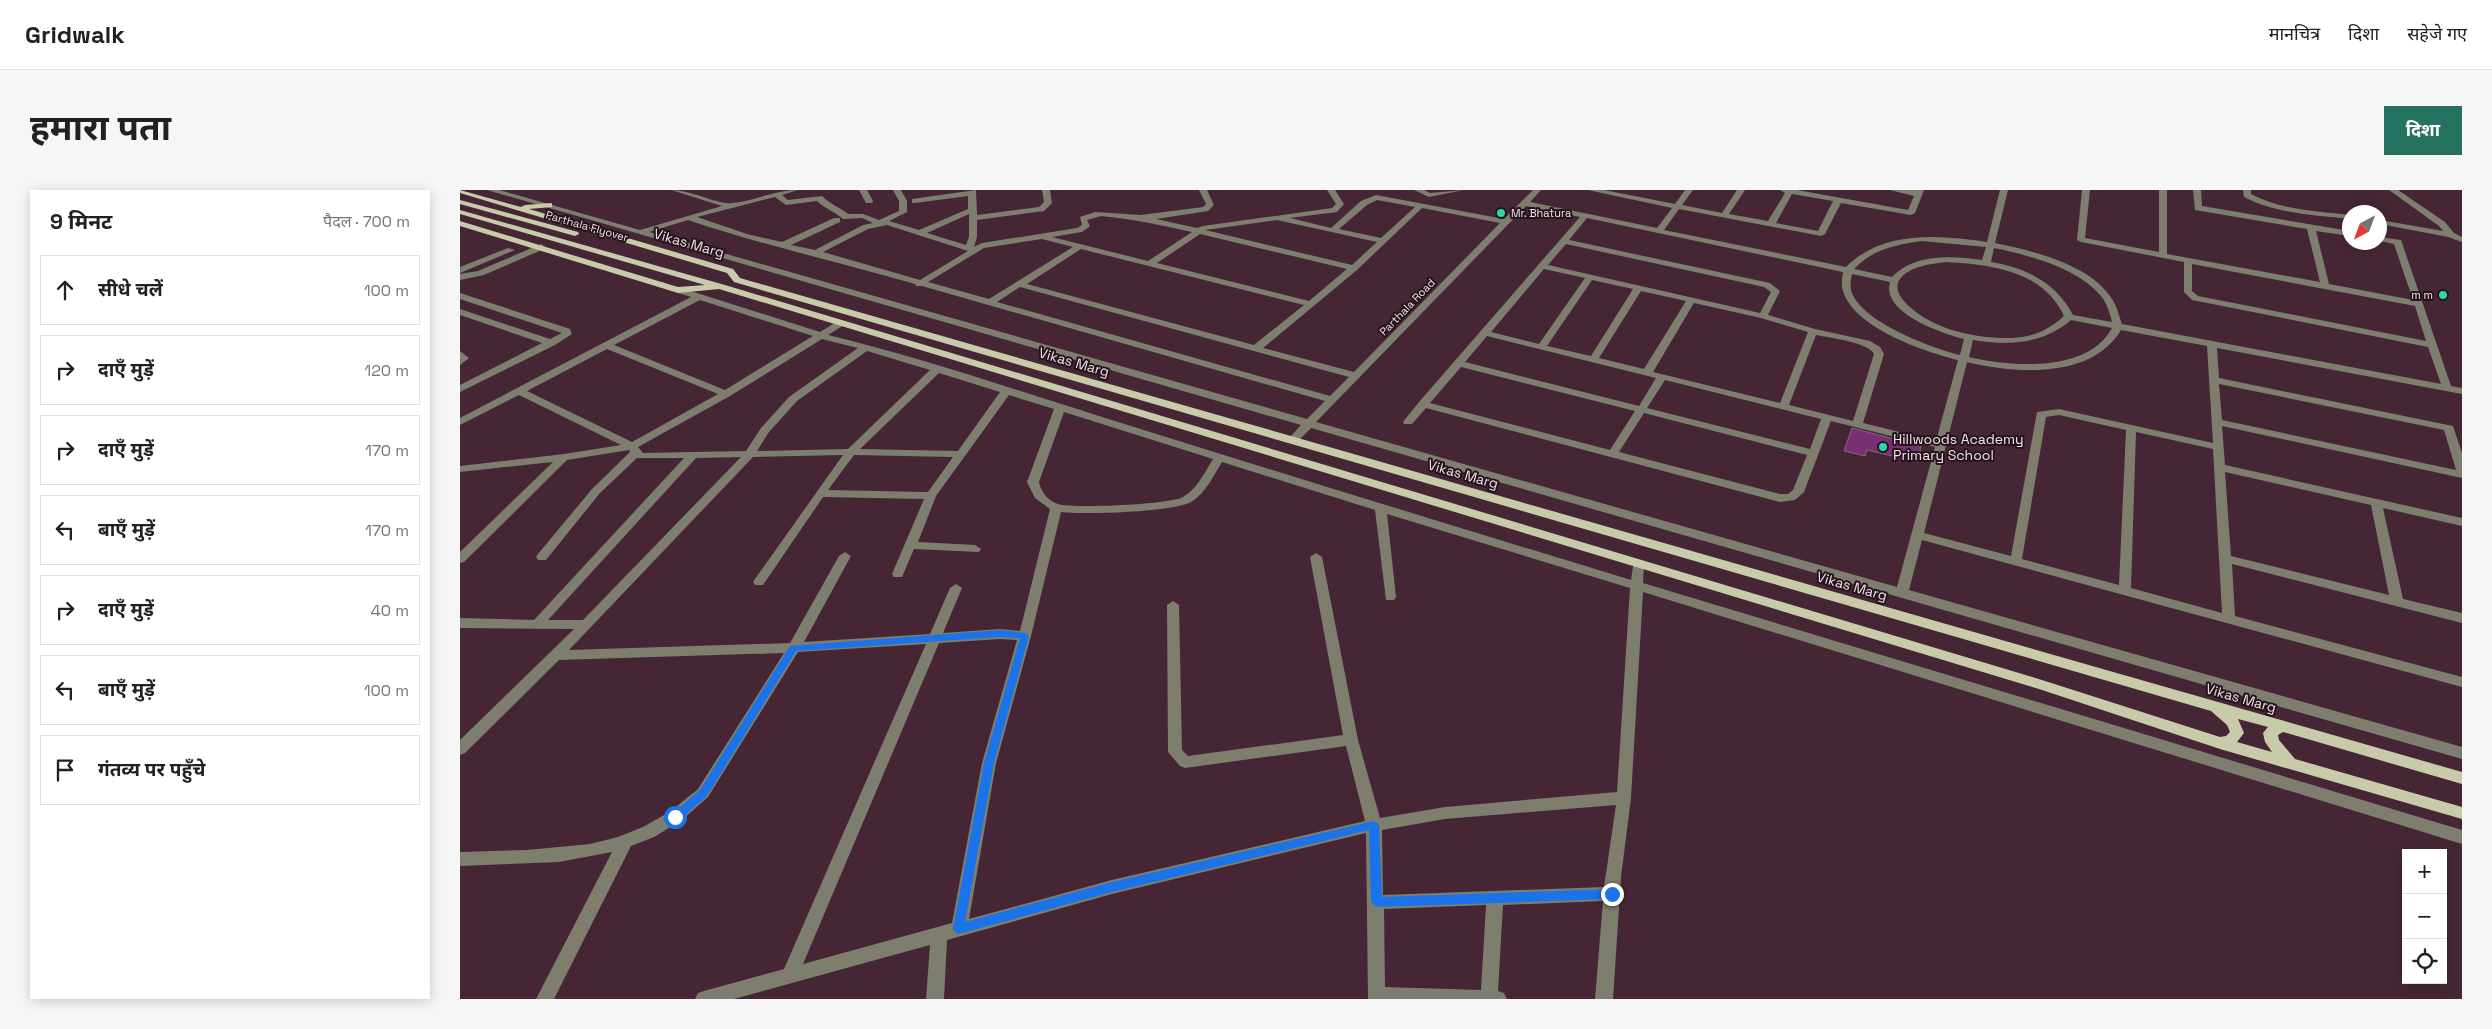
<!DOCTYPE html>
<html lang="hi">
<meta charset="utf-8">
<style>
:root{--surface:#fff;--page:#f6f6f6;--text:#202124;--muted:#757577;--line:#e0e0e0;--accent:#257261}
body{margin:0;font-family:"Space Grotesk","Noto Sans Devanagari",sans-serif;background:var(--page);color:var(--text)}
.controls{position:absolute;right:15px;bottom:15px;display:grid;overflow:hidden;border-radius:0px;box-shadow:0 2px 12px #0003}
.controls button{width:45px;height:45px;display:grid;place-items:center;padding:0;border:0;border-bottom:1px solid var(--line);background:var(--surface);color:var(--text);font:25px sans-serif}
.compass{position:absolute;left:1882px;top:15px;width:45px;height:45px;border-radius:50%;background:var(--surface);box-shadow:0 2px 12px #0003;rotate:221deg}
.stop{position:absolute;width:15px;height:15px;margin:-11px;border:4px solid #1a73e8;border-radius:50%;background:#fff}
.stop.end{background:#1a73e8;border-color:#fff;box-shadow:0 1px 5px #0008}
.list{margin:0;padding:0;list-style:none}
h2{display:flex;justify-content:space-between;align-items:center;height:65px;margin:0;padding:0 20px;font-size:21px}
h2 small{font-size:16px;font-weight:400;color:var(--muted)}
.list li{display:grid;grid-template-columns:32px 1fr auto;gap:15px;align-items:center;box-sizing:border-box;height:70px;margin:0 10px 10px;padding:0 10px;border:1px solid var(--line);border-radius:0px}
.list b{display:block;font-size:19px;white-space:nowrap}
.list em{font-size:16px;font-style:normal;color:var(--muted)}
.icon{flex:none;width:28px;height:28px;fill:none;stroke:currentColor;stroke-width:2;stroke-linecap:round;stroke-linejoin:round}
.map{position:relative;flex:none;width:2002px;height:809px;overflow:hidden;border-radius:0px}
header{display:flex;align-items:center;gap:30px;box-sizing:border-box;height:70px;padding:0 25px;background:var(--surface);border-bottom:1px solid var(--line)}
header strong{font-size:24px}
nav{display:flex;gap:28px;margin-inline-start:auto;font-size:18px}
.intro{display:flex;align-items:center;justify-content:space-between;box-sizing:border-box;height:120px;padding:0 30px}
h1{margin:0;font-size:35px}
.button{padding:12px 22px;border-radius:0px;background:var(--accent);color:#fff;font-size:18px;font-weight:700}
main{display:flex;gap:30px;padding:0 30px}
aside{flex:1;background:var(--surface);border-radius:0px;box-shadow:0 2px 12px #0003}
.map>svg:first-child{display:block}
.building{fill:#793073;stroke:#846680}
.lines{fill:none;stroke-linecap:round;stroke-linejoin:round}
.minor{fill:#7d7e6e;fill-rule:evenodd}
.major{fill:#c8cbaa;fill-rule:evenodd}
.route{fill:#1a73e8}
.poi-dot{fill:#2cd5ab;stroke:#23141b;stroke-width:2}
.labels{text-anchor:middle;dominant-baseline:central;stroke-width:4;stroke-linejoin:round;paint-order:stroke}
.far-poi-label{font-size:11px;fill:#f6e0e9;stroke:#23141b;text-anchor:start}
.far-street-label{font-size:11px;fill:#f6e0e9;stroke:#23141b}
.street-label{font-size:14px;fill:#f6e0e9;stroke:#23141b}
.poi-label{font-size:14px;fill:#f6e0e9;stroke:#23141b;text-anchor:start}
</style>
<header>
<strong>Gridwalk</strong>
<nav><a>मानचित्र</a><a>दिशा</a><a>सहेजे गए</a></nav>
</header>
<div class="intro"><h1>हमारा पता</h1><a class="button">दिशा</a></div>
<main>
<aside>
<h2>9 मिनट<small>पैदल · 700 m</small></h2>
<ul class="list">
<li><svg class="icon" aria-label="ahead" viewBox="0 0 24 24"><path d="M12 20V5M6 11l6-6 6 6"/></svg><div><b>सीधे चलें</b></div><em>100 m</em></li>
<li><svg class="icon" aria-label="right" viewBox="0 0 24 24"><path d="M7 20v-9h11M14 6l5 5-5 5"/></svg><div><b>दाएँ मुड़ें</b></div><em>120 m</em></li>
<li><svg class="icon" aria-label="right" viewBox="0 0 24 24"><path d="M7 20v-9h11M14 6l5 5-5 5"/></svg><div><b>दाएँ मुड़ें</b></div><em>170 m</em></li>
<li><svg class="icon" aria-label="left" viewBox="0 0 24 24"><path d="M17 20v-9H6M10 6l-5 5 5 5"/></svg><div><b>बाएँ मुड़ें</b></div><em>170 m</em></li>
<li><svg class="icon" aria-label="right" viewBox="0 0 24 24"><path d="M7 20v-9h11M14 6l5 5-5 5"/></svg><div><b>दाएँ मुड़ें</b></div><em>40 m</em></li>
<li><svg class="icon" aria-label="left" viewBox="0 0 24 24"><path d="M17 20v-9H6M10 6l-5 5 5 5"/></svg><div><b>बाएँ मुड़ें</b></div><em>100 m</em></li>
<li><svg class="icon" aria-label="arrive" viewBox="0 0 24 24"><path d="M6 21V4h12l-3 4 3 4H6"/></svg><div><b>गंतव्य पर पहुँचे</b></div></li>
</ul>
</aside>
<div class="map">
<svg width="2002" height="809" viewBox="0 0 2002 809">
<rect width="100%" height="100%" fill="#462635"/>
<path class="building" d="M1392,238l69,18 -3,16 -51,-12 -2,6 -21,-5z"/>
<g class="lines">
<path class="minor" d="M27,0h12l141,40 82,-24 -51,-16c20,0 47,15 61,13 23,-2 43,-13 66,-13l-16,5 6,5 34,-4c8,8 17,11 26,18h15l16,6 20,-9v-10l-6,-11h8l6,11v11l-18,9 30,9 49,-21v-13l-53,7h-3v-4l64,-9 1,25 62,-8 5,-5 -2,-12h8l2,13 -8,8 -67,9v17l-3,10 8,-4 95,-15 5,-3 -2,-8 15,-5 46,3 62,-8 3,-3 -7,-14h8l7,15 -6,6 -52,8 41,9 6,-2 129,-18 4,-4 -9,-14h8l9,14 -7,8 -47,6 41,10 30,-27 15,-6 128,24 29,-29h8l-11,12 127,26 15,-20 -84,-18h16l71,14 10,-14h8l-11,15 40,8 15,-23h8l-16,24 39,7 17,-28 -5,-3h17l111,20 6,-14 -24,-6h34l-9,23 -4,2 -70,-12 -16,31 -4,2 -142,-27 -15,21 182,37c37,-37 93,-32 141,-25l13,-52h8l-13,53c38,8 95,21 117,56 5,7 7,17 10,25l319,60 -13,-37 -236,-47 -8,-8v-30l-103,-20 -4,-2 5,-50h8l-5,48 74,14v-62h8v64l153,28 -13,-53 -112,-19 -2,-20h8l1,16 148,25v5l-34,-5 13,53 84,16 -19,-56 -14,-3v-4l21,3 50,146 11,2v6l-245,-46 2,30 234,48 9,27v25l-240,-52 3,39 237,53v8l-79,-18 20,91 59,14v10l-230,-59 3,52 227,61v10l-540,-147 -13,50 553,157v12l-1151,-331 -14,14h-8v-4l12,-13zM1332,4l41,7 -15,30 -42,-8zM315,7l11,8 31,-4c8,8 17,10 26,18l19,-1 11,5 -10,2 -48,25 -24,-5 49,-23v-4h-6l-52,24 -35,-8 -50,-17zM917,10l38,7 -34,31 -42,-9 28,-24zM1066,16l54,11 -161,185 -16,20 1,2h8l14,-16 354,94 15,-2 9,-8 27,-71 104,26 -38,140 -581,-165zM962,18l78,15 -146,149 -91,-24 94,-78zM509,24v23l-3,8 -39,-12zM641,26c31,3 60,9 91,16l-44,29 -96,-24 30,-5 8,-6 -3,-6zM1127,28l256,54c-1,6 -2,13 0,19 11,37 82,61 115,69l-22,81 -73,-18 21,-69 -4,-7 -10,-6 -55,-12 -47,-14 12,-24 -10,-8 -201,-43zM228,30c74,25 151,42 227,64l1,2h6l403,115 -18,18 -658,-187zM817,30l100,22 -25,23 -147,-35zM427,35l81,26 -48,29 -97,-28 45,-23zM740,44l147,35 -38,32 -152,-38zM582,49l31,8 -84,52 -61,-17 56,-34zM1462,51l64,6 -4,13c-30,-4 -67,-7 -90,17l-38,-8c19,-20 41,-24 68,-28zM1106,54l198,43 7,5 -11,21 -212,-48zM1534,58c35,7 88,21 110,52 4,7 6,15 8,22l-39,-7c-17,-33 -47,-47 -82,-53zM621,59l223,56 -50,40 -227,-61zM1486,72c46,3 96,8 118,54 -15,14 -31,21 -52,22 -37,1 -84,-9 -109,-38 -5,-6 -8,-15 -3,-21 9,-13 32,-15 46,-17zM1732,74l223,42 11,35 -228,-45 -6,-5zM1084,79l41,9 -46,66 -48,-12zM1392,84l38,8c-9,31 52,51 74,57l-4,16c-29,-7 -101,-34 -109,-65 -1,-5 0,-11 1,-16zM1132,90l41,9 -42,67 -44,-10zM560,97l329,90 -19,19 -333,-94zM1181,101l45,10 -42,68 -45,-11zM1234,113l67,15 47,14 -28,71 -127,-31zM1611,130l41,8c-24,45 -101,39 -143,29l4,-17c35,6 70,4 98,-20zM1661,140l86,16 6,97 -154,-34 -22,3 -26,144 -87,-23 43,-171c49,12 125,17 154,-32zM1356,145c14,3 52,7 58,19l-21,67 -64,-16zM1027,146l169,42 -17,28 -174,-44zM1001,177l174,44 -25,39 -180,-47zM1205,190l156,39 -11,30 -163,-41zM1759,194l225,46 12,40 -234,-50zM1184,223l163,42 -14,35 -5,4h-8l-161,-42zM1599,225l67,15 -7,155 -97,-26 24,-142zM1676,242l77,17 9,164 -91,-25zM1765,282l146,33 18,90 -158,-39z
M399,0h8l6,11 -1,2h-6z
M954,0h10l6,3 34,-3 -35,7z
M1783,0h8v4c30,16 65,17 99,21v4c-36,-4 -73,-5 -106,-22z
M1929,0h9l47,32 9,11 8,4v5l-14,-5 -68,-13v-4l63,11 -4,-5z
M81,54l4,3 -1,2 -60,26 -24,5v-6l18,-3z
M48,58l7,2 -55,23v-6z
M218,97l142,45 18,-11h6v4l-16,10c103,25 202,60 303,91 166,52 333,103 500,154l3,-20h8l2,3 -1,20 819,247v14l-819,-252 -12,206 -10,79 -8,122h-18l8,-98 -100,4 -5,86 6,2 3,6h-139l-2,-166 -254,61 -165,46 -3,59h-18l4,-54 -196,54h-39l3,-6 6,-2 80,-22 142,-325 -128,8 -90,145 -26,23 -28,17 -23,9 -77,153h-18l76,-147 -53,10 -99,4v-14l67,-2 63,-6 28,-7 25,-10 28,-16 27,-22 86,-136 -225,7 -94,93 -5,2v-15l114,-111 -114,-1v-10l74,2 150,-162h-47l-37,35 -54,67h-8l-2,-3 2,-3 54,-65 38,-37 -1,-2 -62,10 -103,102 -4,1v-11l93,-90 -93,10v-6l104,-12 57,-9 -102,-50 -59,30v-7l231,-121 -16,-5 -1,-2zM240,110l113,36 -88,54 -111,-45zM362,149l36,9 -69,49 -28,31 -15,23 -103,2 -5,-6 92,-51zM147,159l111,45 -86,48 -105,-51zM407,161l63,19 -82,79 -91,2 12,-19 28,-31zM479,183l61,19 -42,59 -98,-2zM549,205l45,14 -27,73 8,16 15,11 -30,122 -20,-2 -57,4 19,-45 -6,-4 -6,4 -20,46 -126,8 47,-86 -6,-4 -6,4 -49,87 -221,7 184,-193 90,-2 -88,124 -2,3 2,3h8l60,-88 101,2 -32,75 2,3h8l12,-28 65,3 2,-3 -6,-4 -57,-3 18,-46zM604,222l149,47c-8,13 -17,32 -32,39 -14,6 -108,11 -123,6 -10,-3 -17,-12 -19,-22zM394,265l99,2 -25,35 -100,-2zM281,267l-158,163h-35l148,-162zM762,272l153,48 11,90h8l2,-3 -9,-83 243,74 -13,204 -172,15 -65,11 -22,-78 -36,-183 -6,-4 -6,4 33,178 -155,21 -6,-6 -3,-145 -6,-4 -6,4 1,147 12,14 5,2 161,-22 19,75 -253,59 -143,39 27,-156 35,-127 30,-124c23,3 112,0 130,-10 14,-8 23,-27 31,-40zM540,449l17,1 -35,123 -30,160 -149,41 136,-321zM1156,615l-12,82 -221,8 -1,-65 63,-11zM1026,715l-5,85 -96,-3 -1,-78z
M0,103l110,36 2,5 -17,11 -95,47v-7l82,-42 -82,-28v-6l90,30 12,-6 -102,-34z
M0,161l9,7 -9,7z"/>
<path class="major" d="M0,0l61,17 4,-2 27,-2v4l-23,2 204,60 7,9 1722,494v12l-179,-52 -5,3 1,5 16,19 167,48v12l-242,-70 -181,-60 -1320,-400 -41,4 -218,-67v-5l218,66 27,-2 -245,-71v-4l265,75 1317,395 178,57 6,-1 4,-4 -3,-7 -16,-14 -1477,-429 -7,-9 -267,-80zM1778,529l30,8 -5,6 2,9 7,10 -35,-10 7,-9z
M0,10l118,32 1,2 -4,2 -115,-32z"/>
</g>
<path class="route" d="M540,440l25,3 4,3 -35,127 -29,159 147,-40 262,-61 5,4 3,72 230,-8 5,5 -5,5 -236,8 -5,-5 -2,-72 -257,62 -154,42 -3,-2 -2,-3 31,-166 36,-125 -20,-1 -204,14 -89,145 -28,24h-7v-6l28,-24 90,-144z"/>
<g class="poi-dot">
<circle cx="1041" cy="23" r="5"/>
<circle cx="1983" cy="105" r="5"/>
<circle cx="1423" cy="257" r="5"/>
</g>
<g class="labels">
<g class="far-poi-label">
<text x="1051" y="23">Mr. Bhatura</text>
<text x="1973" y="105" text-anchor="end">m m</text>
</g>
<g class="far-street-label">
<text transform="translate(127 36) rotate(16)">Parthala Flyover</text>
<text transform="translate(947 117) rotate(-46)">Parthala Road</text>
</g>
<g class="street-label">
<text transform="translate(229 53) rotate(16)">Vikas Marg</text>
<text transform="translate(614 172) rotate(16)">Vikas Marg</text>
<text transform="translate(1003 284) rotate(16)">Vikas Marg</text>
<text transform="translate(1392 396) rotate(16)">Vikas Marg</text>
<text transform="translate(1781 508) rotate(16)">Vikas Marg</text>
</g>
<g class="poi-label">
<text x="1433" y="249">Hillwoods Academy<tspan x="1433" dy="16">Primary School</tspan></text>
</g>
</g>
</svg>
<div class="controls">
<button>+</button>
<button>−</button>
<button><svg class="icon" aria-label="locate" viewBox="0 0 24 24"><circle cx="12" cy="12" r="6"/><path d="M12 2v4M12 18v4M2 12h4M18 12h4"/></svg></button>
</div>
<svg class="compass" viewBox="-18 -18 36 36"><path d="M0-13l5 13h-10z" fill="#e53935"/><path d="M0 13l5-13h-10z" fill="#757577"/></svg>
<div class="stop" style="left:215px;top:627px"></div>
<div class="stop end" style="left:1152px;top:704px"></div>
</div>
</main>
